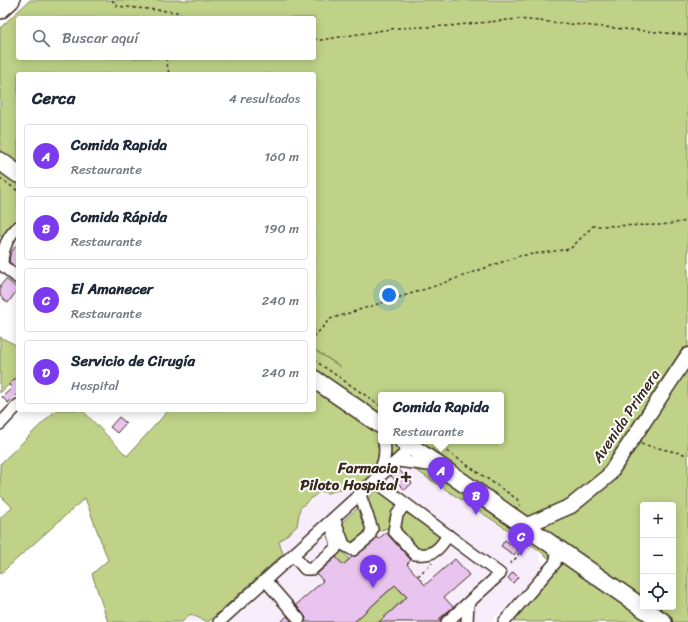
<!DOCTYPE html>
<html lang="es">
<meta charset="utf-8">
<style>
:root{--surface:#fff;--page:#f2f2f3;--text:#1f2937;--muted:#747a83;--line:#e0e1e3;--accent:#7c3aed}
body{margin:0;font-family:Sriracha,sans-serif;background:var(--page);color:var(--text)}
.controls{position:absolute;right:12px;bottom:12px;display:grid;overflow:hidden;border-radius:4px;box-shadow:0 2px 10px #0003}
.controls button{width:36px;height:36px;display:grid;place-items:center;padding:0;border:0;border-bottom:1px solid var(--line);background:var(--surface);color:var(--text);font:20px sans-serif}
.you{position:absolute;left:389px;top:295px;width:14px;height:14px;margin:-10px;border:3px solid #fff;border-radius:50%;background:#1a73e8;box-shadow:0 0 0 6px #1a73e833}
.badge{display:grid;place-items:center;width:26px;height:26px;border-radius:50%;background:var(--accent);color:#fff;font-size:13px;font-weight:700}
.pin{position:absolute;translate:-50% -33px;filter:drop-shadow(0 1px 2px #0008)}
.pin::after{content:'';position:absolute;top:21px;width:14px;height:12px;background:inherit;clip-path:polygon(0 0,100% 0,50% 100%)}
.popup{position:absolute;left:378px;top:392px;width:126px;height:52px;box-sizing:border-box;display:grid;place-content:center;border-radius:4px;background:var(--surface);filter:drop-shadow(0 1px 3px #0005);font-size:13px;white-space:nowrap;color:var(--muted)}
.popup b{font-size:15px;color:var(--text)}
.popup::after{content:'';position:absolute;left:50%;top:100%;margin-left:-8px;border:8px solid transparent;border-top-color:var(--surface)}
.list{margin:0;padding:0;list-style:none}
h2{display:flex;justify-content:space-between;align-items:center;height:52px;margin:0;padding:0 16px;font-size:17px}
h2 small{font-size:13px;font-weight:400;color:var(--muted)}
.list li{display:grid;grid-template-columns:26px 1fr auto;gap:12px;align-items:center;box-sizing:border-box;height:64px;margin:0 8px 8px;padding:0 8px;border:1px solid var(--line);border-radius:4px}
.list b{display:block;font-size:15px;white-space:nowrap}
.list p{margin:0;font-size:13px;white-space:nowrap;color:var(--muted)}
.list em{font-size:13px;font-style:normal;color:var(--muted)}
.icon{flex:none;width:22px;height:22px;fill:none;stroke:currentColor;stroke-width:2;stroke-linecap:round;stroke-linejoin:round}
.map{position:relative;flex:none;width:688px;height:622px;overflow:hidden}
.search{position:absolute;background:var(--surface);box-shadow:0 2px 10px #0003;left:16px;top:16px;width:300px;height:44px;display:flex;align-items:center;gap:10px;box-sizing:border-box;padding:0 14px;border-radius:4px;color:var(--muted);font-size:15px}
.panel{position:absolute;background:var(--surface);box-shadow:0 2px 10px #0003;left:16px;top:72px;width:300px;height:340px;border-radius:4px}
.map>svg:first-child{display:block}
.built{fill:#f8edfa}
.green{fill:#bfd287;stroke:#7d7e52;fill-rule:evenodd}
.building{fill:#e9c4ef;stroke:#3b2a1e}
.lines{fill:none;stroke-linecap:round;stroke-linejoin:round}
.minor-casing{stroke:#3b2a1e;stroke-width:14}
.major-casing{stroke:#3b2a1e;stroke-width:17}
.highway-casing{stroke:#3b2a1e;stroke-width:20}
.path{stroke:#3b2a1e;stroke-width:1.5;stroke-dasharray:3 3;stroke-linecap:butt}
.minor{stroke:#fff;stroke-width:11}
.major{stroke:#fff;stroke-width:14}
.highway{stroke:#fff;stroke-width:17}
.poi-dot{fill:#3b2a1e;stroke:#fff;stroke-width:1.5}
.labels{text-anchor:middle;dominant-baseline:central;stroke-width:4;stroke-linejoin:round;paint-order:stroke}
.street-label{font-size:15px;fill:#3b2a1e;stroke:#fff}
.poi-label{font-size:15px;font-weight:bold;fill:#3b2a1e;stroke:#fff;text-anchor:end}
</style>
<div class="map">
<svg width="688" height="622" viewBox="0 0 688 622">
<rect width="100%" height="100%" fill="#fff"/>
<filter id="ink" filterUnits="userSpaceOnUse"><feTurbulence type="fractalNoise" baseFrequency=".025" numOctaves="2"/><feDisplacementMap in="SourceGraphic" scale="8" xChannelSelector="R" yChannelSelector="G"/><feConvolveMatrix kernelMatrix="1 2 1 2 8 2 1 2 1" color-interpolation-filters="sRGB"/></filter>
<g filter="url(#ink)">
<path class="built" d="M377,444l159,104 10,22 -56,52h-282l67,-61 -56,-65z
M190,614l16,8h-24z"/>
<path class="green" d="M30,0h658v622h-176l45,-57 -21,-17 -142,-92 -3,2v-5l-14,-8c1,2 3,6 3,9 1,14 -14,27 -22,36l-10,-3 -20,6 -8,-2 -20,17 -3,18 -18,16 4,12 -75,68 -18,-8 -8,8h-74l-16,-48 16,-14 -23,-62 -85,76v-56l12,-11 -12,-12v-31l56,-54h26l45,46 42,-46h145v-60l27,17 -27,-18v-275h-296v148l-18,15v-209zM18,18h296v40h-296zM381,395h120v46h-120zM643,505h30v102h-30z
M0,337l18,9v30l-18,17z
M378,489l17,15 -7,24 -11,3 -10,-31z
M358,508l8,20 -1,6 -11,10 -6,-3 -6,-19z
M404,513h6l31,23c-8,9 -12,13 -25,13l-15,-17 -1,-13z
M340,549l9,10 -6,6 -9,-10z
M402,579l-5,8 7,8 7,-6 2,2 -34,31h-25z"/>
<path class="building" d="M18,243v26l-9,-7 1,-8z
M6,279l12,10 -10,14 -8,-7v-10z
M18,376v17l-10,10 -6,-6 10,-9 -3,-3z
M119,417l7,6 -9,10 -7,-6z
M398,469l14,14 -7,7 -14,-14z
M387,532l2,4 22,24 -4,4 18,21 30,-26 14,16 -25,22 9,10 -13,11v4h-61l28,-25 -12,-12 -41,37h-49l1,-4 -2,-3 -8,-10 27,-24 -6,-7 19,-17 7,8 9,-8 5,-2 16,-13 3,-5 2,2z
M505,540l13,10 -4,5 -13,-9z
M513,572l5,5 -5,6 -5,-5z
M287,616l5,6h-11z"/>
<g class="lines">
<defs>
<path id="minor" d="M18,227c-11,10 -16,24 -16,38l16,13
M0,424l18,-19
M384,441c3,17 -2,25 -9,40l125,93 -53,48
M398,461l38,5
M405,504l-8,11 -3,16 21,23c18,2 24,-4 33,-19
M334,518l10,27 9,5 16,-13 3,-8 -12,-34
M293,555l12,14h7l23,-20 2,-5 -4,-12
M265,580l34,39
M219,622l193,-175
M467,622l1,-19
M504,622l51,-59 2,-8 -4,-9"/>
<path id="major" d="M525,526l46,-20 37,-30 80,-121"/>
<path id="highway" d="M0,10l11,-10
M0,161l18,13
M314,379l67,46
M403,441l260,181"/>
</defs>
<use href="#minor" class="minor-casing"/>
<use href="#major" class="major-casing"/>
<use href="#highway" class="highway-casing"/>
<path class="path" d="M112,0l5,6 60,6 7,6
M174,18l3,-6
M314,39l7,1 76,-12 51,-2 70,-7 170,16
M166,58l3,16
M0,178l18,13
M314,337l16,-18 102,-32 87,-31 51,-7 23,-23 68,-1 27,-4
M314,360l67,46
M432,441l85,58 4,8
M641,444l47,11
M510,564l8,-8 4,-17
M418,576l14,-13"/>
<use href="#minor" class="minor"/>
<use href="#major" class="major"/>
<use href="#highway" class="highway"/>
</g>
</g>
<path class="poi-dot" d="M404 471h4v4h4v4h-4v4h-4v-4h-4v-4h4z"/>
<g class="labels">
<g class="street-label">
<text transform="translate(626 416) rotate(-56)">Avenida Primera</text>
</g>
<g class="poi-label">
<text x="398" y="468">Farmacia<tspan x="398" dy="17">Piloto Hospital</tspan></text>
</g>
</g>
</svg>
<div class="controls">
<button>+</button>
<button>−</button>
<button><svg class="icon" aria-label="locate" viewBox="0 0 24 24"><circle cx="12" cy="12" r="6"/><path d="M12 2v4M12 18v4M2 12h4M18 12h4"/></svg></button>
</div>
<div class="you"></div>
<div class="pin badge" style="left:441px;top:490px">A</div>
<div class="popup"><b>Comida Rapida</b>Restaurante</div>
<div class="pin badge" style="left:476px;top:515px">B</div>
<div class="pin badge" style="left:521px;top:556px">C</div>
<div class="pin badge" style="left:373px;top:588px">D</div>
<div class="search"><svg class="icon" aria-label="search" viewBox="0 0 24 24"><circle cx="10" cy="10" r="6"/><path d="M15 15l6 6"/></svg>Buscar aquí</div>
<section class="panel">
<h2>Cerca<small>4 resultados</small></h2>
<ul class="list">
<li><span class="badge">A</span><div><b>Comida Rapida</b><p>Restaurante</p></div><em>160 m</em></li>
<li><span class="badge">B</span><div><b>Comida Rápida</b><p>Restaurante</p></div><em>190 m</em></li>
<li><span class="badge">C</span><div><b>El Amanecer</b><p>Restaurante</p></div><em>240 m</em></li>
<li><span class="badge">D</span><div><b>Servicio de Cirugía</b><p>Hospital</p></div><em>240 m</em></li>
</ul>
</section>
</div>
